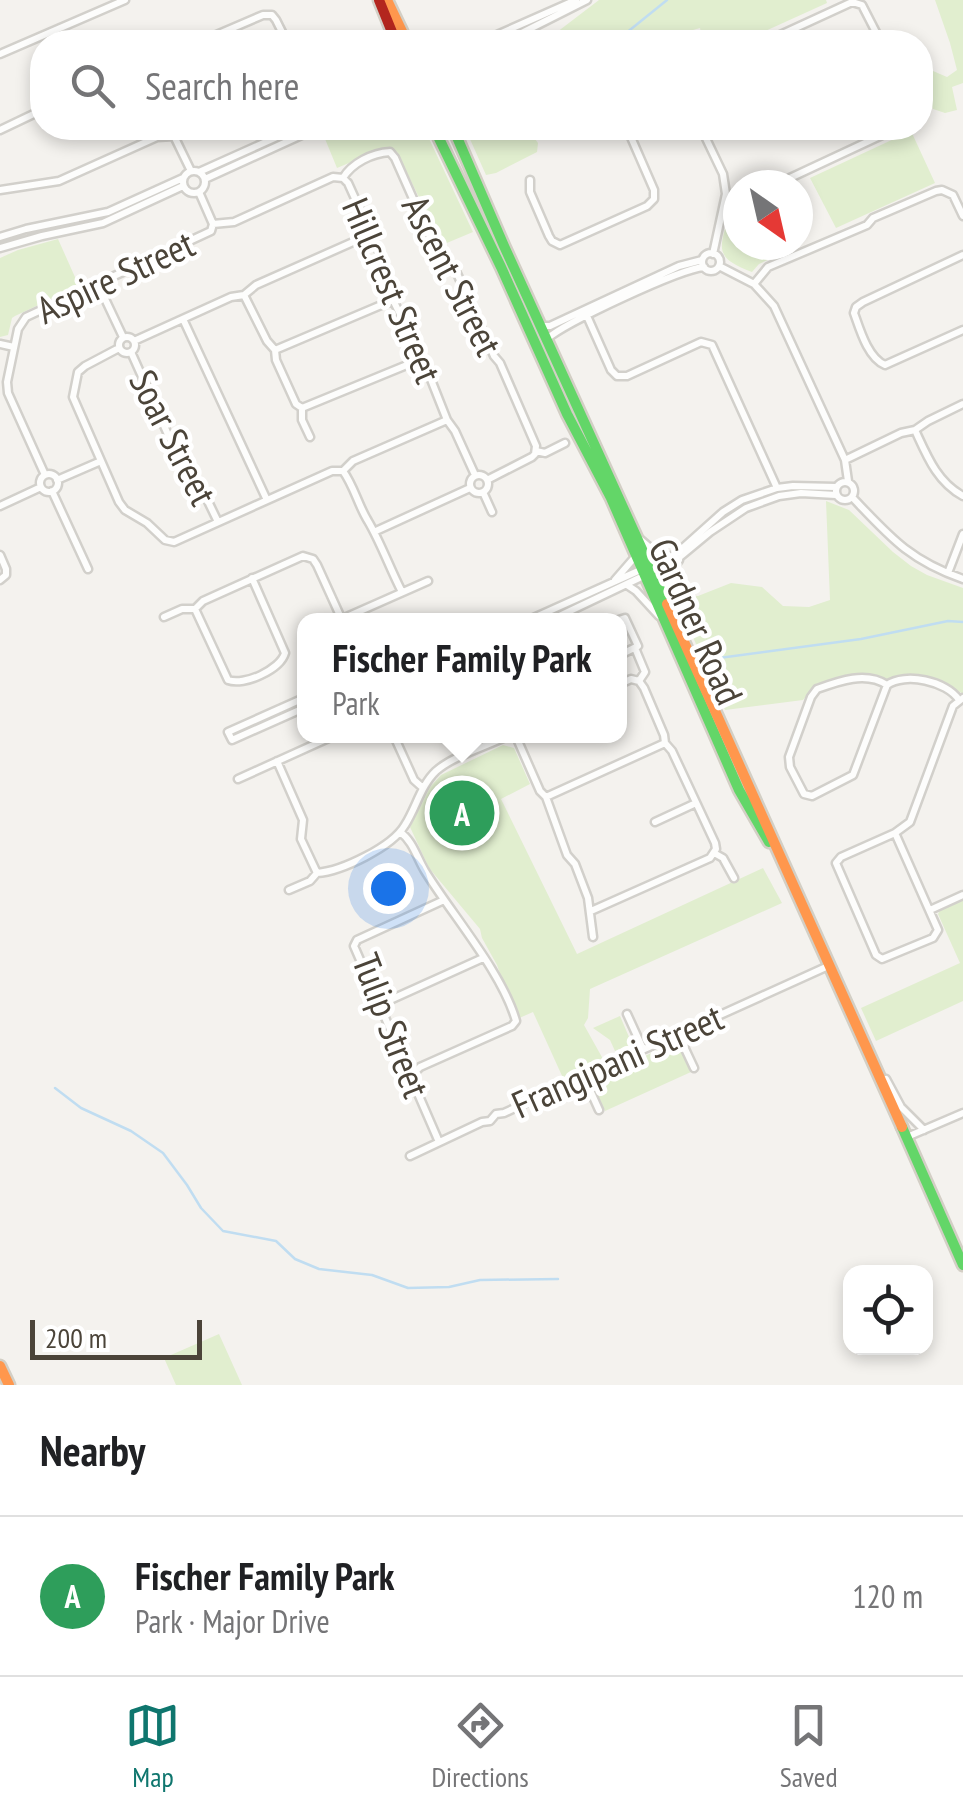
<!DOCTYPE html>
<meta charset="utf-8">
<style>
:root{--surface:#fff;--page:#f6f6f6;--text:#202124;--muted:#757577;--line:#e0e0e0;--accent:#0f766e}
body{margin:0;font-family:"PT Sans Narrow",sans-serif;background:var(--page);color:var(--text)}
.controls{position:absolute;right:30px;bottom:30px;display:grid;overflow:hidden;border-radius:20px;box-shadow:0 5px 15px #0003}
.controls button{width:90px;height:90px;display:grid;place-items:center;padding:0;border:0;border-bottom:2px solid var(--line);background:var(--surface);color:var(--text);font:50px sans-serif}
.compass{position:absolute;left:723px;top:170px;width:90px;height:90px;border-radius:50%;background:var(--surface);box-shadow:0 5px 15px #0003;rotate:146deg}
.scale{position:absolute;left:30px;bottom:25px;width:172px;box-sizing:border-box;padding-left:10px;border:5px solid #4b4439;border-top:0;font-size:28px;line-height:35px;white-space:nowrap;color:#4b4439;-webkit-text-stroke:8px #fff;paint-order:stroke}
.you{position:absolute;left:388px;top:888px;width:35px;height:35px;margin:-25px;border:8px solid #fff;border-radius:50%;background:#1a73e8;box-shadow:0 0 0 15px #1a73e833}
.badge{display:grid;place-items:center;width:65px;height:65px;border-radius:50%;background:var(--accent);color:#fff;font-size:32px;font-weight:700}
.pin{position:absolute;translate:-50% -50%;border:5px solid #fff;box-shadow:0 2px 10px #0006}
.popup{position:absolute;left:297px;top:613px;width:330px;height:130px;box-sizing:border-box;display:grid;place-content:center;border-radius:20px;background:var(--surface);filter:drop-shadow(0 2px 8px #0005);font-size:32px;white-space:nowrap;color:var(--muted)}
.popup b{font-size:38px;color:var(--text)}
.popup::after{content:'';position:absolute;left:50%;top:100%;margin-left:-20px;border:20px solid transparent;border-top-color:var(--surface)}
.list{margin:0;padding:0;list-style:none}
h2{display:flex;justify-content:space-between;align-items:center;height:130px;margin:0;padding:0 40px;font-size:42px}
h2 small{font-size:32px;font-weight:400;color:var(--muted)}
.list li{display:grid;grid-template-columns:65px 1fr auto;gap:30px;align-items:center;box-sizing:border-box;height:160px;padding:0 40px;border-top:2px solid var(--line)}
.list b{display:block;font-size:38px;white-space:nowrap}
.list p{margin:0;font-size:32px;white-space:nowrap;color:var(--muted)}
.list em{font-size:32px;font-style:normal;color:var(--muted)}
.icon{flex:none;width:55px;height:55px;fill:none;stroke:currentColor;stroke-width:2;stroke-linecap:round;stroke-linejoin:round}
.map{position:relative;flex:none;width:963px;height:1385px;overflow:hidden}
.search{position:absolute;background:var(--surface);box-shadow:0 5px 15px #0003;left:30px;right:30px;top:30px;height:110px;display:flex;align-items:center;gap:25px;box-sizing:border-box;padding:0 35px;border-radius:40px;color:var(--muted);font-size:38px}
.sheet{height:290px;background:var(--surface)}
nav{display:flex;justify-content:space-around;align-items:center;box-sizing:border-box;height:140px;border-top:2px solid var(--line);background:var(--surface);font-size:28px;color:var(--muted)}
nav a{display:grid;justify-items:center;gap:5px}
nav .on{color:var(--accent)}
.map>svg:first-child{display:block}
.green{fill:#e1eecf}
.lines{fill:none;stroke-linecap:round;stroke-linejoin:round}
.stream{stroke:#c0ddf1;stroke-width:2.5}
.street-casing{stroke:#d2d0cb;stroke-width:11}
.fast-casing{stroke:#d3cfc5;stroke-width:15}
.slow-casing{stroke:#d3cfc5;stroke-width:15}
.jam-casing{stroke:#d3cfc5;stroke-width:15}
.street{stroke:#fdfdfc;stroke-width:6}
.fast{stroke:#63d668;stroke-width:10}
.slow{stroke:#ff974d;stroke-width:10}
.jam{stroke:#b3261e;stroke-width:10}
.labels{text-anchor:middle;dominant-baseline:central;stroke-width:9;stroke-linejoin:round;paint-order:stroke}
.street-label{font-size:38px;fill:#4b4439;stroke:#fff}
</style>
<div class="map">
<svg width="963" height="1385" viewBox="0 0 963 1385">
<rect width="100%" height="100%" fill="#f4f2ee"/>
<path class="green" d="M599,0h227l1,3 -86,39h-38l-3,-14 -7,2v12h-149z
M935,0h28v83l-11,4 5,23 -12,3 -12,-4 -12,-27v-14h5l21,9 10,-7 -7,-27z
M341,128h83l49,104 -31,13 -45,-93 -10,-5 -50,21 -14,-34z
M465,128h41l1,4 25,3 6,8 -1,9 -41,21 -10,2z
M911,131l24,52 -99,45 -26,-50z
M738,209v36h60v-4l2,4 -41,19 -7,8c-40,-15 -32,-24 -22,-60z
M58,239l21,47 -64,30 -3,2 -4,17 -8,2v-79l18,-8z
M826,501l23,9 44,42 18,14 16,9 36,13v106c-23,-16 -51,-20 -79,-14 -15,-8 -56,-3 -71,8 -2,1 -8,10 -10,12l-78,10 -51,-116 24,2 33,-13 31,4 21,19 26,1 21,-7z
M503,745l11,3 16,36 -29,15 76,155 186,-86 19,35 -192,86 -2,29 -4,7 19,34 -40,19 -30,-66 -25,11 6,-9 -17,-49 -15,-27 -2,-9 -51,-61 -19,-41 20,-40 11,-12z
M963,899v102l-87,40 -15,-33 99,-45 -22,-49 2,-4z
M620,1016l12,28 -17,7 -5,-11 -17,-12z
M673,1043l5,2 13,27 -86,39 -12,-26 2,-6z
M219,1334l23,51h-66l-12,-27z"/>
<g class="lines">
<path class="stream" d="M615,42l52,-42
M704,660l157,-21 87,-18 15,1
M55,1088l26,20 50,23 32,22 24,32 14,23 22,23 53,10 19,18 24,10 53,6 36,13 41,-1 31,-7 78,-1"/>
<defs>
<path id="street" d="M200,42l63,-27h9l4,5 11,22
M481,42l95,-42
M504,42l83,-42
M765,42l87,-40 10,3 19,37
M0,54l125,-54
M178,128l-4,8 17,35
M701,128l22,46 3,20 -13,60
M0,130l42,-20
M183 182a11 11 0 1 1 22 0a11 11 0 1 1-22 0Z
M199,172l98,-44
M343,178c9,-15 29,-25 47,-26l5,6 39,88 21,23 39,87 6,7 36,83 -1,8 -3,3 -45,23
M205,179l112,-51
M530,180v12l19,44 3,5 8,4 87,-39 7,-7v-9l-27,-62
M775,185l122,-57
M0,190l59,-9 98,-44 17,-1
M726,200l12,1
M213,224l21,-2 99,-45 10,1 5,5 38,84 7,33 24,48 2,12 9,12 19,48 8,11 20,44
M0,237l26,-8 82,-17 75,-34
M0,248l42,-12 61,-13 80,-37
M702 262a9 9 0 1 1 18 0a9 9 0 1 1-18 0Z
M963,255l-100,47 -7,5 -2,6c6,17 14,45 31,52l78,-35
M719,266l35,18 20,22 71,154 3,21
M98,284l25,53
M754,284l14,-17 99,-42 6,-7 63,-27 6,-1 11,5 10,21
M244,295l23,46 8,9 1,10 20,44 6,4v12l8,17
M587,316l24,54 6,6h10l74,-34 11,3 65,143
M183,319l83,179
M542,326h8l15,-7 114,-53 23,-6
M119 345a8 8 0 1 1 16 0a8 8 0 1 1-16 0Z
M547,339c17,-16 133,-70 157,-72
M134,341l97,-44 13,-2 12,-10 115,-51
M0,344l14,3
M119,348l-34,18 -7,6 -5,25 46,105 6,8 22,13 18,17 9,2 158,-71h11c11,15 15,34 25,50 13,22 22,48 34,71
M275,350l118,-50
M131,352l56,125 17,16 14,29
M302,408l117,-48
M915,430c12,26 22,52 48,66
M536,451l9,2 20,-10
M845,460l56,-27 14,-3 13,-9 35,-17
M343,471l10,-10 94,-41
M40 483a9 9 0 1 1 18 0a9 9 0 1 1-18 0Z
M470 484a9 9 0 1 1 18 0a9 9 0 1 1-18 0Z
M45,475l-37,-82 -1,-11 11,-53 8,-12 185,-86 2,-7 -14,-32
M57,480l44,-19
M836 491a9 9 0 1 1 18 0a9 9 0 1 1-18 0Z
M52,491l36,78
M483,492l9,20
M852,497c38,40 57,63 111,82
M0,506l41,-19
M376,531l94,-43
M641,540l15,13 11,5
M0,555l6,14v6l-6,5
M948,573l15,-39
M615,580l20,-23
M627,585l9,6 23,25
M663,592v-9l16,-23
M195,609l33,71c16,6 52,-10 57,-27l-33,-75
M164,617l18,-8h13l8,-8 100,-45 10,3 4,6 25,55
M342,619l86,-38
M529,620l147,-66 47,-42 19,-12 35,-12 16,-2 43,1
M551,620l124,-59 35,-29 36,-24 33,-12 22,-3 35,2
M619,620l6,-2 13,28 -18,9
M635,648l10,24 -6,9
M887,685l-34,90 -41,21 -8,-2 -14,-27 -1,-10 22,-60 6,-8c22,-8 49,-18 70,-4 18,-13 60,-4 72,15
M304,698l-76,34 4,8 72,-32
M394,736l20,44 9,8
M518,741l22,50 6,6 21,58 8,9 13,34 5,39
M277,761l26,59 -2,19 16,34
M238,779l95,-43
M546,797l119,-54
M655,822l41,-19
M400,832c13,9 17,26 25,39 27,44 77,101 91,150l-4,5 -92,41 -8,8
M895,833l43,97 -5,8 -51,21 -6,-4 -40,-92 5,-6 54,-24 15,-11 43,-116 10,-8
M714,853l9,5 11,20
M289,890l21,-9 7,-8c25,-2 75,-26 88,-48 11,-17 16,-40 31,-54 17,-15 51,-25 71,-35
M930,910l33,-15
M591,911l119,-53 6,-9 -1,-6 -43,-92 -7,-8 -1,-8 -20,-47 -5,-7 -8,-2 -11,5
M379,1005l104,-47
M627,1014l16,35
M679,1036l15,32
M585,1079l14,31
M886,1079l15,28 23,23
M907,1137l56,-24
M439,1142l-85,-196 3,-6 87,-40
M410,1156l72,-34 8,-1 6,-7 8,-1 71,-33 10,-1 10,-8 72,-32 12,-3 8,-6 139,-63"/>
<path id="fast" d="M434,128l67,139 66,147 44,84 128,292 30,52
M453,128l51,118 163,358
M902,1127l61,138"/>
<path id="slow" d="M387,0l20,42
M667,604l235,523
M0,1366l9,19"/>
<path id="jam" d="M379,0l17,42"/>
</defs>
<use href="#street" class="street-casing"/>
<use href="#fast" class="fast-casing"/>
<use href="#slow" class="slow-casing"/>
<use href="#jam" class="jam-casing"/>
<use href="#street" class="street"/>
<use href="#fast" class="fast"/>
<use href="#slow" class="slow"/>
<use href="#jam" class="jam"/>
</g>
<g class="labels">
<g class="street-label">
<text transform="translate(453 275) rotate(63)">Ascent Street</text>
<text transform="translate(115 276) rotate(-25)">Aspire Street</text>
<text transform="translate(393 290) rotate(67)">Hillcrest Street</text>
<text transform="translate(174 437) rotate(63)">Soar Street</text>
<text transform="translate(697 621) rotate(66)">Gardner Road</text>
<text transform="translate(392 1025) rotate(69)">Tulip Street</text>
<text transform="translate(617 1060) rotate(-24)">Frangipani Street</text>
</g>
</g>
</svg>
<div class="controls">
<button><svg class="icon" aria-label="locate" viewBox="0 0 24 24"><circle cx="12" cy="12" r="6"/><path d="M12 2v4M12 18v4M2 12h4M18 12h4"/></svg></button>
</div>
<svg class="compass" viewBox="-18 -18 36 36"><path d="M0-13l5 13h-10z" fill="#e53935"/><path d="M0 13l5-13h-10z" fill="#757577"/></svg>
<div class="scale">200 m</div>
<div class="you"></div>
<div class="pin badge" style="left:462px;top:813px;background:#2e9e5b">A</div>
<div class="popup"><b>Fischer Family Park</b>Park</div>
<div class="search"><svg class="icon" aria-label="search" viewBox="0 0 24 24"><circle cx="10" cy="10" r="6"/><path d="M15 15l6 6"/></svg>Search here</div>
</div>
<section class="sheet">
<h2>Nearby<small></small></h2>
<ul class="list">
<li><span class="badge" style="background:#2e9e5b">A</span><div><b>Fischer Family Park</b><p>Park · Major Drive</p></div><em>120 m</em></li>
</ul>
</section>
<nav>
<a class="on"><svg class="icon" aria-label="map" viewBox="0 0 24 24"><path d="M3 6l6-2 6 2 6-2v14l-6 2-6-2-6 2zM9 4v14M15 6v14"/></svg>Map</a>
<a><svg class="icon" aria-label="directions" viewBox="0 0 24 24"><path d="M12 3l9 9-9 9-9-9zM9 14v-3h6M13 9l2 2-2 2"/></svg>Directions</a>
<a><svg class="icon" aria-label="saved" viewBox="0 0 24 24"><path d="M7 4h10v16l-5-4-5 4z"/></svg>Saved</a>
</nav>
